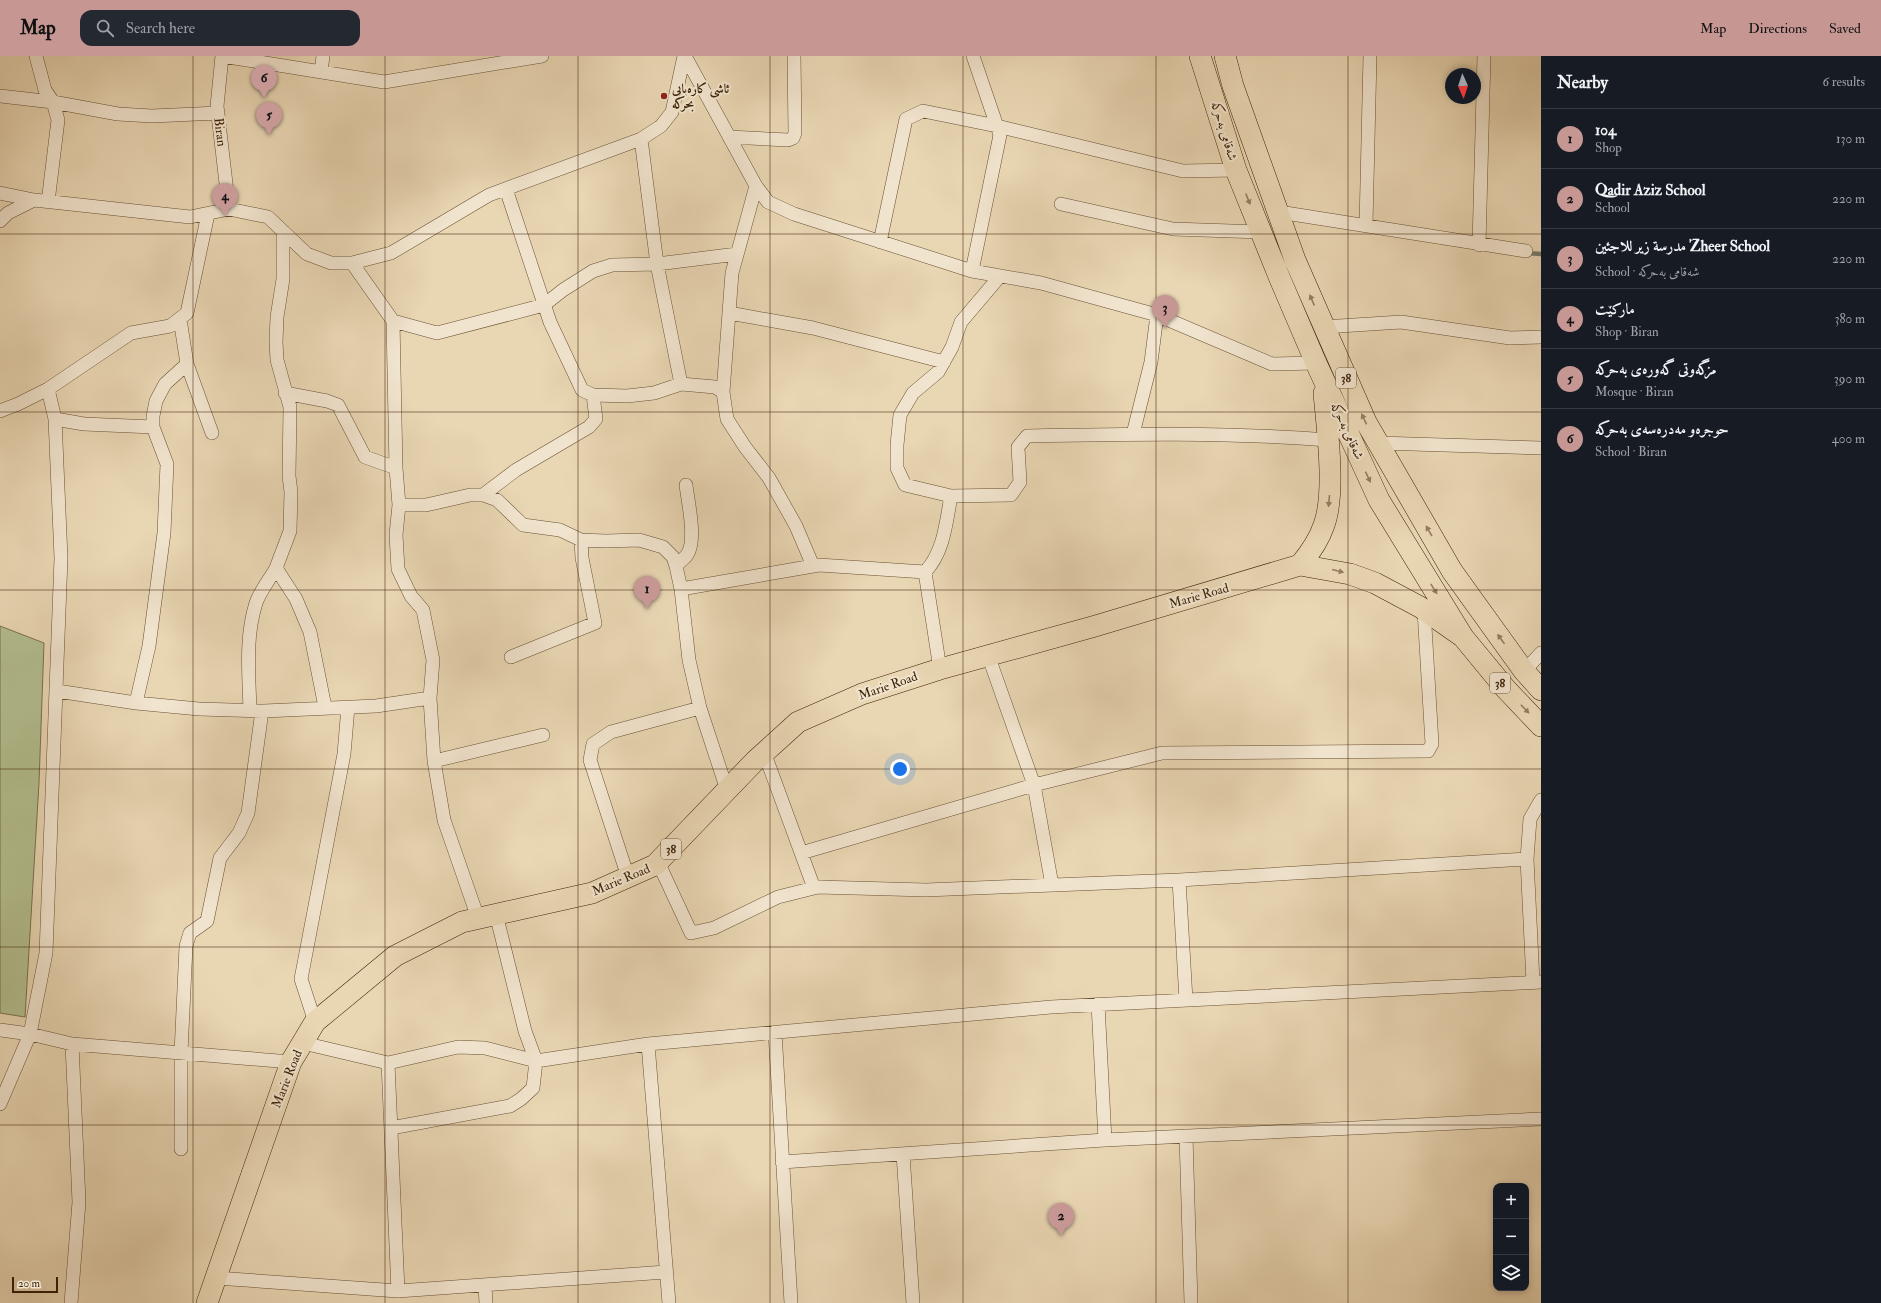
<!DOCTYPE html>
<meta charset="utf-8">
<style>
:root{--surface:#171b24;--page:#242831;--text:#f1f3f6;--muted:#9ea1a6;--line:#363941;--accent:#c59692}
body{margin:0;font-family:"IM FELL Double Pica",Amiri,serif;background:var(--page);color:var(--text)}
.controls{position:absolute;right:12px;bottom:12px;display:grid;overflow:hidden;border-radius:8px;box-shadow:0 2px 6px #0003}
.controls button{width:36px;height:36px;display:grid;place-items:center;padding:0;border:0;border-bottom:1px solid var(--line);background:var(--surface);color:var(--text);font:20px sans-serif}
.compass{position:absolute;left:1445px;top:12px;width:36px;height:36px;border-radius:50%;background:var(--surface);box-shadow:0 2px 6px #0003;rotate:177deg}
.scale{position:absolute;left:12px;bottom:10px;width:46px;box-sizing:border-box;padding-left:4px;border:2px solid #3e2308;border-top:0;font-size:11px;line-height:14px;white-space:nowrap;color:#3e2308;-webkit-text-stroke:3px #f1e4ce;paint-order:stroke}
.you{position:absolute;left:900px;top:713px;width:14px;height:14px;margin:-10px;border:3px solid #fff;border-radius:50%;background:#1a73e8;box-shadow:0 0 0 6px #1a73e833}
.badge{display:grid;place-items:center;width:26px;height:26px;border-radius:50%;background:var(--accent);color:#111;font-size:13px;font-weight:700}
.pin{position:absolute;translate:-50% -33px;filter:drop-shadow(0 1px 2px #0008)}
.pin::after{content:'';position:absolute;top:21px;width:14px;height:12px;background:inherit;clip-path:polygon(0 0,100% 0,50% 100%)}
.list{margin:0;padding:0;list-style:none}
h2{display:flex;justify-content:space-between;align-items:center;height:52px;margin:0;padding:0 16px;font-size:17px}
h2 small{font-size:13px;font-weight:400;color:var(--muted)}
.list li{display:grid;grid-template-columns:26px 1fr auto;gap:12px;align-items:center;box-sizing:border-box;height:60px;padding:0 16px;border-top:1px solid var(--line)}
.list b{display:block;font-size:15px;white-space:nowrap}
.list p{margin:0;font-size:13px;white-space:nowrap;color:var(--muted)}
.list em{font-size:13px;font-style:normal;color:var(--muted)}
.icon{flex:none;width:22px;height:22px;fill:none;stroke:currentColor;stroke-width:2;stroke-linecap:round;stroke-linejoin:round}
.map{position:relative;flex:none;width:1541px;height:1247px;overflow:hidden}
header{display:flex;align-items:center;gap:24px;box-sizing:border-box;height:56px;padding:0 20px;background:var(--accent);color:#111}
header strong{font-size:19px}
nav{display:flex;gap:22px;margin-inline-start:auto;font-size:14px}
.search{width:280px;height:36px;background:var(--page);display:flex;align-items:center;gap:10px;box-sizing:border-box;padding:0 14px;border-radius:12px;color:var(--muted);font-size:15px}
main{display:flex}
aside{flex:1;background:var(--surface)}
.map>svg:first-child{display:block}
.green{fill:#b3be8f;stroke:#78704c}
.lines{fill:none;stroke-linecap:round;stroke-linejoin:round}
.stream{stroke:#757c70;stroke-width:4.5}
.street-casing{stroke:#695033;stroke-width:14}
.primary-casing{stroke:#3e2308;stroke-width:22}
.street{stroke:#f1e4ce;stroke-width:13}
.primary{stroke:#e9d6b3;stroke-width:21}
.oneway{fill:#947c5e}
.grid{fill:none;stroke:#3e2308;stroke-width:1;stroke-opacity:0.55}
.poi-dot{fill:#8f2418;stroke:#f1e4ce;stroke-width:1.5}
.labels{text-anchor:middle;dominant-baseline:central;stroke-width:4;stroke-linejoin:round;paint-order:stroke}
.shield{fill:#f1e4ce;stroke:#745d43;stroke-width:1}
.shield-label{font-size:12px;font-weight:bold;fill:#3e2308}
.poi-label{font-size:13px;font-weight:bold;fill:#3e2308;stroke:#f1e4ce;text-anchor:start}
.street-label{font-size:13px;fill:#3e2308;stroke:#f1e4ce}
</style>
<header>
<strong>Map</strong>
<div class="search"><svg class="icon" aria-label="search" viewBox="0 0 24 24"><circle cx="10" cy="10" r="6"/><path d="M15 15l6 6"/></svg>Search here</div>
<nav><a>Map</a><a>Directions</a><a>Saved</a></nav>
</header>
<main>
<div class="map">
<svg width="1541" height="1247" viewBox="0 0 1541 1247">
<rect width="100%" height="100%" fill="#e9d6b3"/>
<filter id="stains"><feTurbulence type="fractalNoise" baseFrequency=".005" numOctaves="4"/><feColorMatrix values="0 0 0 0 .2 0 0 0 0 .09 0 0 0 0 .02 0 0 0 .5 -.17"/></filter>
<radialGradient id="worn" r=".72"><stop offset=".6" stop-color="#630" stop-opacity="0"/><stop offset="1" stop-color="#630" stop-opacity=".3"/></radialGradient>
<path class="green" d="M0,570l44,17 -5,140 -14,234 -25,-4z"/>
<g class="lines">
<path class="stream" d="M1527,197l14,1"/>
<defs>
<path id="street" d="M36,0l9,34 8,12 5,18 -10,82
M222,0l162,26 158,-26
M222,0l-5,50 12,103
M685,0l71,130 12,16 26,12 178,57 69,12 116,32 115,49 44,-1
M321,16l2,-16
M0,40l53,6 65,12 34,2 66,-3
M729,81l59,3 5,-2 2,-5 -1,-77
M641,83l16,125 24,120
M506,133l44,133 32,68 11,5 34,1 27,-3 27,-9 34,3 8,5 4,27 18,28 24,31 27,48 17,40
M0,137l34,7
M1061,148l112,25 88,3
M1279,156l247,39
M0,165l8,-8 26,-13 156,17 39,-8 39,8 39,37 24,9h21l39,-10 98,-58 152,-56 20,-13 11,-14 12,-56
M1366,169l4,-169
M283,175v48l-6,38 -1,25 1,18 13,47 -1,69 2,16 -1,39 -14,37 20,31 14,33 15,75
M880,186l26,-123 17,-8 74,15 186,45 53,-1
M1479,189l5,-189
M352,207l41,58 3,147 3,37 -3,30 2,34 13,27 12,14 10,50 -3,38 4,63 10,59 34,98
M972,215l28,-136 -27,-79
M1000,220l-39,46 -9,25 -14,25 -25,21 -13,22 -3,30v23l8,17 46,11 60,-1 9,-13 -2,-35 9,-11c100,-2 200,-4 301,4
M729,257l84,15 131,34
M180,263l7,45 25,69
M393,265l44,12 107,-28 19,-15 30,-19 19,-6 45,-1 80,-10
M1324,271l77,-5 109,16 31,-1
M723,336l9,-119 24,-87
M285,337l42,8 11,4 27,52 31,11
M0,355l18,-7 30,-15 83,-56 39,-7 17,-13 21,-99
M55,363l29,5 69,3
M1133,378l18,-72 6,-47
M1378,387l163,5
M483,439l33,-25 73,-43 7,-8 -3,-24
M399,449h27l44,-10h13l14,5 26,25 37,5 21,10 25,1 33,-1 24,7 10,10 3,9 5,23 8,71 11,48 27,82
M676,510c3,-4 8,-7 11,-11 10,-14 1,-53 -1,-70
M681,533l138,-24 106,7
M988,599l46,130 18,100
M511,601l84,-34 -13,-65 -1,-18
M940,613l-15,-97c19,-20 21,-49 26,-76
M1524,615l17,-18
M57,635l79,12 63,6 65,2 112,-5 54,-8
M136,647l13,-57 15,-113 3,-69 -14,-37v-11l3,-15 9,-17 22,-20
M250,654c-1,-35 -5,-73 6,-107 4,-12 14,-24 20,-35
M764,696l50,136
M434,705l109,-26
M801,797l233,-68 128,-32 266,-2 4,-7 -8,-134
M658,806l33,71 23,-5 64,-31 40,-10 108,3 253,-10 348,-21
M628,821l-38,-117 3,-16 18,-12 89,-24
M1179,824l7,120
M1533,926l-6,-123 3,-40 11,-19
M1098,948l7,136
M315,966l-14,-43 43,-225 4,-47
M0,974l30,4 42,10 219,18
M775,976l16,271
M303,987l85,20 70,-16 27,1 51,13 112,-17 403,-37 490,-25
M648,988l21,259
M388,1007l10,228
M0,1048l30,-70 16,-81 15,-395 -6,-139 -7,-30
M391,1072l119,-22 11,-7 12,-11 3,-27 -11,-30 -29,-117
M1186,1080l5,167
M181,1093v-96l5,-107 4,-13 17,-12 13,-63 19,-25 9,-20 14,-102
M903,1098l10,149
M782,1106l323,-22 436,-21
M216,1222l182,13 268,-19
M485,1230l1,17
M71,1247l8,-101 -7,-158"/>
<path id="primary" d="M1200,0l36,114 44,109 36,84 63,137 84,137 42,51 36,38
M1225,0l8,30 62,174 71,162 86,149 72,100 17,19
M1300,509c10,-12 19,-25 24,-40 12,-33 3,-97 0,-132
M207,1247l84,-241 24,-40 80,-66 67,-34 130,-29 63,-28 100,-104 43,-39 64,-28 78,-25 152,-42 208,-62 50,9 25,9 45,24 43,30"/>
</defs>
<use href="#street" class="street-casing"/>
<use href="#primary" class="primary-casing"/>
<use href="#street" class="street"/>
<use href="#primary" class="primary"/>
</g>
<defs><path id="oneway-solid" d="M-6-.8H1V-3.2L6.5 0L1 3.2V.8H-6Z"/></defs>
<g class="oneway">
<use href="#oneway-solid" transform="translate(1248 143) rotate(68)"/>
<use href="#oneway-solid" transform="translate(1312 244) rotate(-113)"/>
<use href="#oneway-solid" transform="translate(1364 363) rotate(-115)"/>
<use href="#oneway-solid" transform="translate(1368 421) rotate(65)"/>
<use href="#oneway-solid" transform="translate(1329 445) rotate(95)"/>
<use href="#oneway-solid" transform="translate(1429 475) rotate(-120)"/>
<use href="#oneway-solid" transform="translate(1338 515) rotate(14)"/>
<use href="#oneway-solid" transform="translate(1434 533) rotate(58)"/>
<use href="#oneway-solid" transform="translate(1501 583) rotate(-126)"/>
<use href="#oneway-solid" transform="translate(1525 653) rotate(46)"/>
</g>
<path class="grid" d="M193,0v1247M385,0v1247M578,0v1247M770,0v1247M963,0v1247M1156,0v1247M1348,0v1247M0,178h1541M0,356h1541M0,534h1541M0,713h1541M0,891h1541M0,1069h1541"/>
<circle class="poi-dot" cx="664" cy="40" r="4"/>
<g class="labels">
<g class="shield">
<rect x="1336" y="312" width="20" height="20" rx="3"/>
<rect x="1490" y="617" width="20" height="20" rx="3"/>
<rect x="661" y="783" width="20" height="20" rx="3"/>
</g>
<g class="shield-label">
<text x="1346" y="322">38</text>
<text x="1500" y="627">38</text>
<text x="671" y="793">38</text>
</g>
<g class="poi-label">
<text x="672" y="33">ئاشی کارەبایی<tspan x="672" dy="15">بحرکە</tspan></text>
</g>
<g class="street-label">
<text transform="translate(1224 75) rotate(73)">شەقامی بەحرکە</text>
<text transform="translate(220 76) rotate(83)">Biran</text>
<text transform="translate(1347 375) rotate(65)">شەقامی بەحرکە</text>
<text transform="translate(1199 540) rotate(-16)">Marie Road</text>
<text transform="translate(888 630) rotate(-19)">Marie Road</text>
<text transform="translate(621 824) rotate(-23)">Marie Road</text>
<text transform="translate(287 1023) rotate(-68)">Marie Road</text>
</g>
</g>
<rect width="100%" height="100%" filter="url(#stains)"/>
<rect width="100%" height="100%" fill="url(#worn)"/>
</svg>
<div class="controls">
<button>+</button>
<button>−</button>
<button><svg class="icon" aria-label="layers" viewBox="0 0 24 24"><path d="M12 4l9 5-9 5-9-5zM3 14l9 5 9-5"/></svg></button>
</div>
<svg class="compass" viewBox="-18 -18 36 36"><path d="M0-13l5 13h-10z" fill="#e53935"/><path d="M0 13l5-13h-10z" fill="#9ea1a6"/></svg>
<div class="scale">20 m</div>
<div class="you"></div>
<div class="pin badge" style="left:647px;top:553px">1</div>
<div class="pin badge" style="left:1061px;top:1180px">2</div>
<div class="pin badge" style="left:1165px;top:272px">3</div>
<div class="pin badge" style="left:225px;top:160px">4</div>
<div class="pin badge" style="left:269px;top:79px">5</div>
<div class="pin badge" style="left:264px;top:42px">6</div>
</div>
<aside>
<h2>Nearby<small>6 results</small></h2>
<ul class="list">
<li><span class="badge">1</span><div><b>104</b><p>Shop</p></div><em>130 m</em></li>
<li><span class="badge">2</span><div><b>Qadir Aziz School</b><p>School</p></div><em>220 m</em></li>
<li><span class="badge">3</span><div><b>مدرسة زير للاجئين Zheer School</b><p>School · شەقامی بەحرکە</p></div><em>220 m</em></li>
<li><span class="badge">4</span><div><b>مارکێت</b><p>Shop · Biran</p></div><em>380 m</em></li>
<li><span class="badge">5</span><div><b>مزگەوتی گەورەی بەحرکە</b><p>Mosque · Biran</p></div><em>390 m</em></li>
<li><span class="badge">6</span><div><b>حوجره‌و مه‌دره‌سه‌ی به‌حرکه</b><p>School · Biran</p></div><em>400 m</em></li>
</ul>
</aside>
</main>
